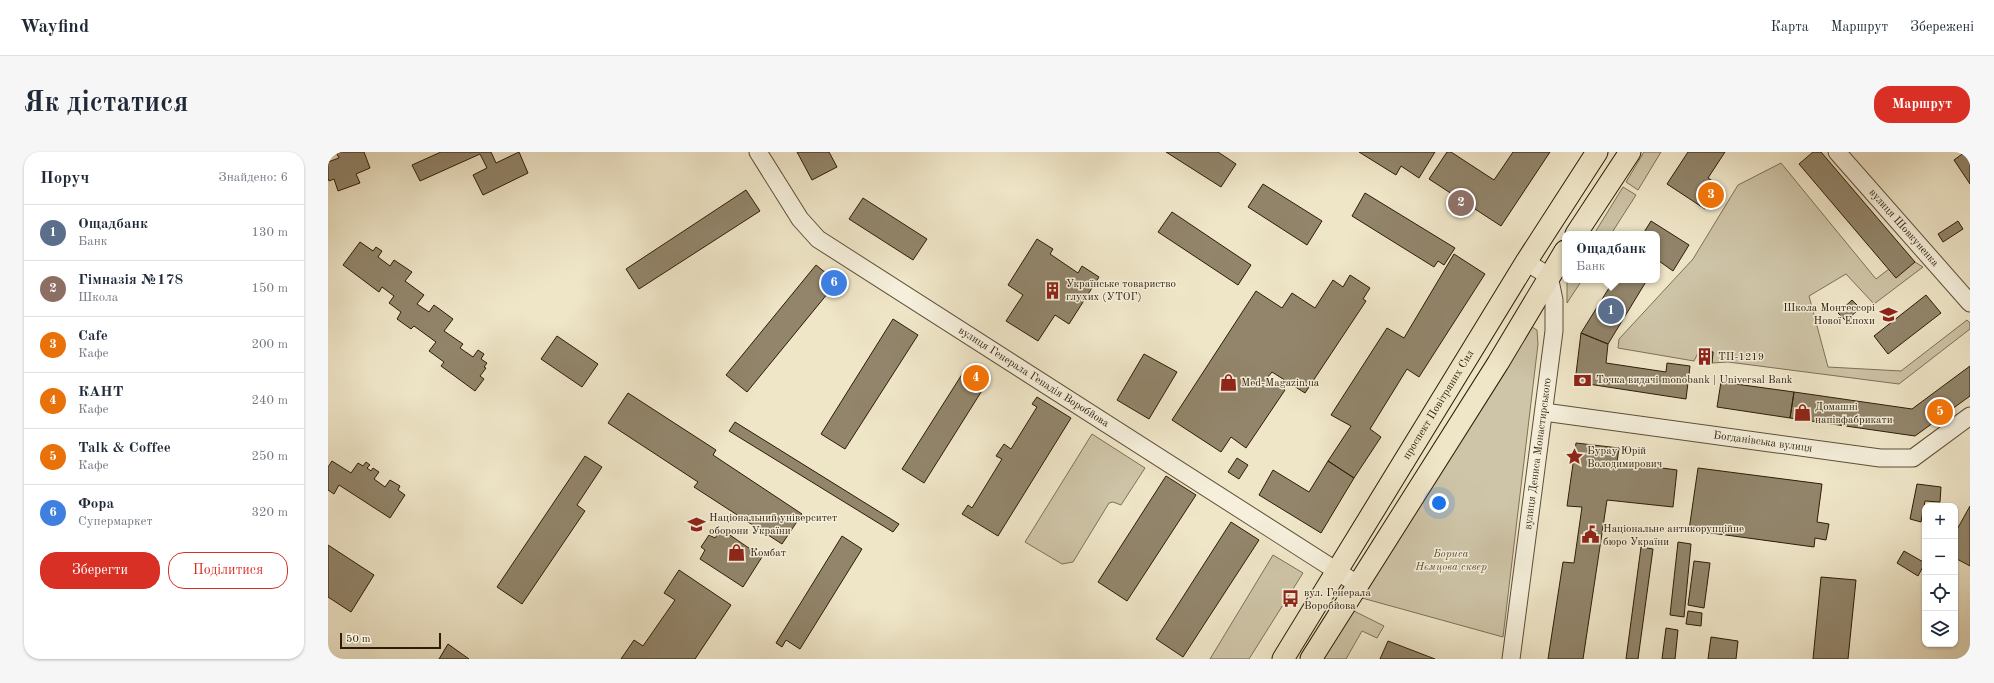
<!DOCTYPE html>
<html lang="uk">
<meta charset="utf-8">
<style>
:root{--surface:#fff;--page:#f6f6f7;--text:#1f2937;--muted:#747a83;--line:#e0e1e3;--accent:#d93025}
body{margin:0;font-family:"Old Standard TT",serif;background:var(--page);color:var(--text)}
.controls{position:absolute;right:12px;bottom:12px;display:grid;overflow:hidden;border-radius:8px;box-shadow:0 1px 3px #0004}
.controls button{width:36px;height:36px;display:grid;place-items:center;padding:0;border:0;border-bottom:1px solid var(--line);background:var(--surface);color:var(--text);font:20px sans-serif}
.scale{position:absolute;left:12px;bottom:10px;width:101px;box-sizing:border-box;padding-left:4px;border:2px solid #2d1c07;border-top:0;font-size:11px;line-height:14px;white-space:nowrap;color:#2d1c07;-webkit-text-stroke:3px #f5efdb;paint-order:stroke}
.you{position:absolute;left:1111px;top:351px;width:14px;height:14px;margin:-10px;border:3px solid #fff;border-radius:50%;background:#1a73e8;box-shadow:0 0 0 6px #1a73e833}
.badge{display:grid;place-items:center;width:26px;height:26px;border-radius:50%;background:var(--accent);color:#fff;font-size:13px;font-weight:700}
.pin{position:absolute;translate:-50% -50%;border:2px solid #fff;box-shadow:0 1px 4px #0006}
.popup{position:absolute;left:1234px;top:79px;width:98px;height:52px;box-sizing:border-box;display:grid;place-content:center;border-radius:8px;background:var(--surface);filter:drop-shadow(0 1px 3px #0005);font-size:13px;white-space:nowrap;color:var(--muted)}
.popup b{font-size:15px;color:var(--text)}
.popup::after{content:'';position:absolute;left:50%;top:100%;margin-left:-8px;border:8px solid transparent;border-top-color:var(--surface)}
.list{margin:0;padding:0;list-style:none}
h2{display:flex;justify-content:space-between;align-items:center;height:52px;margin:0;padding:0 16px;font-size:17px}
h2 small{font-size:13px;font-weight:400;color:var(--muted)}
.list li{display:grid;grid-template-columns:26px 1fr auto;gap:12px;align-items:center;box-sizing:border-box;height:56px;padding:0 16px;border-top:1px solid var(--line)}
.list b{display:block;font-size:15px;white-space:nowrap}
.list p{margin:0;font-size:13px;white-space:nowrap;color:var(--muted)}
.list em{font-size:13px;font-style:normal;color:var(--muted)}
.actions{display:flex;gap:8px;padding:12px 16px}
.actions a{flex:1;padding:9px 0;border:1px solid var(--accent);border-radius:16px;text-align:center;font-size:14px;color:var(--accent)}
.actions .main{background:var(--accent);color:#fff}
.icon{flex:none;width:22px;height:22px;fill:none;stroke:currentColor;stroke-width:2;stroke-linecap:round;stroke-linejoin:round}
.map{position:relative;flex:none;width:1642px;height:507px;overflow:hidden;border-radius:16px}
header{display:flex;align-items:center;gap:24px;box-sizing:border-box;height:56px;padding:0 20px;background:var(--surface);border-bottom:1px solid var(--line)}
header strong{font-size:19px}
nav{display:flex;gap:22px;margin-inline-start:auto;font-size:14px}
.intro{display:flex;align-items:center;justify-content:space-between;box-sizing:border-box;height:96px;padding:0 24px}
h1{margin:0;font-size:28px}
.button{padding:10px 18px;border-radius:16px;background:var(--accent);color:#fff;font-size:14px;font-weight:700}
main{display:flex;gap:24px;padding:0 24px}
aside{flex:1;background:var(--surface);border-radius:16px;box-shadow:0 1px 3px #0004}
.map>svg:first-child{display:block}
.green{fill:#cec4a7;stroke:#7e7057}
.building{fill:#92856b;stroke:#2d1c07}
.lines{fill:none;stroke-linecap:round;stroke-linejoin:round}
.minor-casing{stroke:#5e4e37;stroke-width:19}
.major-casing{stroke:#2d1c07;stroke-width:23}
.minor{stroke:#f5efdb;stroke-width:17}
.major{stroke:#efe6c8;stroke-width:21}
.labels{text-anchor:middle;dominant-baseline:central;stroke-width:3;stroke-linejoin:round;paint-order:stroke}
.street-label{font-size:11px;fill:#2d1c07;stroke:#f5efdb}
.poi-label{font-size:11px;fill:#2d1c07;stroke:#f5efdb;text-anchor:start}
.park-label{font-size:11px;font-style:italic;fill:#5d4e37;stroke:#f5efdb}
</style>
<header>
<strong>Wayfind</strong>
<nav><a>Карта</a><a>Маршрут</a><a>Збережені</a></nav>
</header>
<div class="intro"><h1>Як дістатися</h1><a class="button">Маршрут</a></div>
<main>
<aside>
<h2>Поруч<small>Знайдено: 6</small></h2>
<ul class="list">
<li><span class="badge" style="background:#5c6f8a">1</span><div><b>Ощадбанк</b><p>Банк</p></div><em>130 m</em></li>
<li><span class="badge" style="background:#8d6e63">2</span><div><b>Гімназія №178</b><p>Школа</p></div><em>150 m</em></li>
<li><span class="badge" style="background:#e8710a">3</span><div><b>Cafe</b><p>Кафе</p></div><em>200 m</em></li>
<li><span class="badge" style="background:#e8710a">4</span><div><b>КАНТ</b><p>Кафе</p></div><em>240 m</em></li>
<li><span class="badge" style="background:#e8710a">5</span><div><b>Talk &amp; Coffee</b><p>Кафе</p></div><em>250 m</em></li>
<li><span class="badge" style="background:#3f7fe0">6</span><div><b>Фора</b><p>Супермаркет</p></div><em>320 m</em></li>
</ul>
<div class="actions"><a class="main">Зберегти</a><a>Поділитися</a></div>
</aside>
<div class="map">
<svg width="1642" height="507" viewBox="0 0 1642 507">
<rect width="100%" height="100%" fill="#efe6c8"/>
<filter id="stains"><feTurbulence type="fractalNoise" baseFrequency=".005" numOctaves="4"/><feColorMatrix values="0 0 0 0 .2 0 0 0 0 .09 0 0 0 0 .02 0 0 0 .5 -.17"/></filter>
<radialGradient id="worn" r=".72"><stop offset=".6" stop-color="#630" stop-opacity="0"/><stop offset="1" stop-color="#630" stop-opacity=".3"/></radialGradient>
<path class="green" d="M1316,0h17l-23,38 -12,-8z
M1453,11l95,116 13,-10 26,-7 8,5 -49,37 -28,-30 -37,22 19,71 73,4 66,-51 3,3v6l-71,55 -171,-22 -16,1 1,-11 -14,-1 -5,10 -76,-13 1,-9 74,-80 45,-74z
M1295,35l13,8 -25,39h-17z
M1239,128h15l-15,23z
M1204,175l5,3 1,14 -35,293 -141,-39 164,-268z
M764,282l53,34 -24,37 -8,-3 -4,1 -36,59 -11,2 -37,-22z
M945,403l30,18 -54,86h-39z
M1024,458l32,16 -7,12 -15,-7 -16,28h-23z"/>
<path class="building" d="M8,0h28l6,16 -14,6 4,9 -22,8 -4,-12 -5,2 -1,-3v-16l11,-4z
M113,0h50l5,11 23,-11 9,21 -45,22 -10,-20 14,-7 -7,-14 -60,27 -8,-16z
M469,0h32l8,15 -25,13z
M838,0h52l18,12 -15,23z
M1031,0h76l-16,26 -18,-12 -5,9z
M1119,0h4l43,28 19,-28h37l-49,74 -72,-47z
M1360,0h37l-17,26 12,8 -15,23 -38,-25z
M1485,0h8l94,110 -19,16 -97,-114z
M1637,0h5v32l-16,-24z
M935,32l59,37 -15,24 -59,-38z
M418,38l14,21 -121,78 -13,-20z
M1037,41l90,55 -11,17 -6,-4 -4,6 -82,-51z
M535,46l64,41 -14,21 -64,-41z
M844,60l79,53 -13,20 -80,-53z
M1323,69l38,24 -16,26 -14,-10 -2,3v-30h-14z
M1630,69l5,8 -20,13 -5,-8z
M709,87l16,10 -3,5 28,19 4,-7 17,11 -30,47 -14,-9 -17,26 -32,-20 17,-26 -15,-10z
M32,90l13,9 3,-4 6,4 -4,6 12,9 4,-6 18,12 -7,9 19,14 -7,9 12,8 5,-7 19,14 -9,12 19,13 -3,4 13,9 5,-7 6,4 -3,5 6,4 -3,4 2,1 -6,8 4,3 -9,12 -34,-25 3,-4 -15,-11 7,-9 -22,-16 -3,3 -14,-10 4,-7 -12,-9 5,-7 -12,-9 -3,5 -36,-27z
M1126,102l31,20 -66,103 -12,-8 -37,60 11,8 -27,41 -26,-17 23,-35 -20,-11 56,-87 17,10z
M488,113l21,17 -90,110 -21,-17z
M1022,123l20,13 -7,11 3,2 -61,92 -33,-21 -5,6 18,12 -39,58 -15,-11 -10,15 -49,-32 84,-129 26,17 10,-15 23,15 18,-28 10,7z
M1286,128h33l-39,64 -27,-11z
M1598,143l15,18 -53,41 -14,-18z
M1524,148l8,8 -14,13 -8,-8z
M565,167l25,16 -73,114 -24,-15z
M1253,181l27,11 -2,19 60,9 1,-9 23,3 -4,33 -111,-17z
M229,184l41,28 -16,23 -41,-28z
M1371,198l14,2 -1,11 -14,-2z
M816,202l33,18 -28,47 -32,-19z
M1642,214v30l-55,40 -125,-18 4,-26 118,17z
M638,216l22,13 -64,102 -22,-14z
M1393,230l73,10 -4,26 -73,-11z
M300,241l88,57 -3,5 89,59 -20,30 -88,-57 4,-5 -90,-59z
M709,245l34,21 -73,118 -36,-22 6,-9 4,3 30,-49 -6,-3 8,-12 7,5 26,-42 -5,-3z
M407,270l164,102 -6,8 -164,-101z
M1248,291l43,5 -2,14 60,8 -4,37 -66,-7 -24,159h-35l15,-97 11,1 8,-56 -15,-1z
M257,304l17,11 -25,38 8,6 -63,93 -25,-17z
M909,306l11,7 -9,14 -11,-7z
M4,309l19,12 7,-10 5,3 3,-4 4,3 -3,3 4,3 2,-3 6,4 -5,7 11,8 5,-7 10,6 -2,4 7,5 -15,23 -51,-33 -5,9 -6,-4v-23z
M1000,309l26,17 -33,55 -62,-38 14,-25 36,22z
M1370,316l124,16 -5,38 12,2 -3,16 -11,-2 -1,9 -125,-17z
M838,324l30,19 -69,106 -29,-19z
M1589,332l24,3 -1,15 -15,-1 -4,21 -11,-3z
M1642,354v60l-15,-8v-25z
M903,370l28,18 -76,117 -27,-18z
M393,377l41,28 -19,30 -43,-28 5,-9 -4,-3 8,-12 6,3z
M514,384l20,13 -62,100 -14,-9 -4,7 -6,-4z
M1350,390l13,2 -7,73 -14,-2z
M0,393l46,30 -23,37 -23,-15z
M1313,395l12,2 -15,110h-12z
M1576,399l21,12 -7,13 -21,-13z
M1366,409l16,2 -6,45 -16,-3z
M351,418l52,35 -36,54h-74l13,-19 9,6 32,-46 -11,-7z
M1493,425l35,3 -8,79h-35z
M1360,459l14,2 -1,13 -15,-2z
M1338,476l12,2 -3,29h-13z
M1383,485l27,4 -2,18h-28z
M1060,489l47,18h-55z
M120,492l21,15h-30z"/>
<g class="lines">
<defs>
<g id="minor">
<path id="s1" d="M430,0l42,67 18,20 539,345"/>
<path id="s2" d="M1509,0l133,151"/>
<path id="s3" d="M1216,260l336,46h33l57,-42"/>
<path id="s4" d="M1183,507l43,-328v-31l-5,-24 -23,-14"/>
</g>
<g id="major">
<path d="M1248,82l54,-82"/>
<path id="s5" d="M955,507l243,-397 71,-110"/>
<path d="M983,507l187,-296 67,-112"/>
</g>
</defs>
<use href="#minor" class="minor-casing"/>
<use href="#major" class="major-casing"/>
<use href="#minor" class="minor"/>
<use href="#major" class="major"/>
</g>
<defs>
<symbol id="building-bare" viewBox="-9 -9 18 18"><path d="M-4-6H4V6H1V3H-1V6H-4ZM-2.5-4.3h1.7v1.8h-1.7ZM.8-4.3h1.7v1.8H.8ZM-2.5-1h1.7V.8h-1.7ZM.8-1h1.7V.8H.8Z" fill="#8f2418" stroke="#f5efdb" stroke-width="2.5" paint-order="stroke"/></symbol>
<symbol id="school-bare" viewBox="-9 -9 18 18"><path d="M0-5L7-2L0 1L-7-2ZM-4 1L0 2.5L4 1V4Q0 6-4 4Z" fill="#8f2418" stroke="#f5efdb" stroke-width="2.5" paint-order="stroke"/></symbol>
<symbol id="bank-bare" viewBox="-9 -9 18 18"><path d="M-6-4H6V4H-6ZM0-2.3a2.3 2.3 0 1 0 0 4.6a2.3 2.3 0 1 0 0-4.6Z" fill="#8f2418" stroke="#f5efdb" stroke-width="2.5" paint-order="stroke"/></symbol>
<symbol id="shop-bare" viewBox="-9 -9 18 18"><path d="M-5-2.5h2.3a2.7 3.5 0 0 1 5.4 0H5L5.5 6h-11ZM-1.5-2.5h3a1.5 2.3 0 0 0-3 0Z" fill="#8f2418" stroke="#f5efdb" stroke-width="2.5" paint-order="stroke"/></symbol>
<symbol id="sight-bare" viewBox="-9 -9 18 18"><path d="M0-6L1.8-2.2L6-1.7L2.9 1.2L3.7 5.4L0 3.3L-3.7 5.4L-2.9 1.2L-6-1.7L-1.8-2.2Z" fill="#8f2418" stroke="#f5efdb" stroke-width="2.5" paint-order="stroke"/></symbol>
<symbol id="university-bare" viewBox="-9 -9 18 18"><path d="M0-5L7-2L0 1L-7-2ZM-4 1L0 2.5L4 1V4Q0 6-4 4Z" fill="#8f2418" stroke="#f5efdb" stroke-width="2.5" paint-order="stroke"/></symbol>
<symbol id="civic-bare" viewBox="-9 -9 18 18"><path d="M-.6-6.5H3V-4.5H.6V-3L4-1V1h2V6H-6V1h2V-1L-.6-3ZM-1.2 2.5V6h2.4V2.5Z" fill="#8f2418" stroke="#f5efdb" stroke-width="2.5" paint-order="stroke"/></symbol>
<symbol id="bus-bare" viewBox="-9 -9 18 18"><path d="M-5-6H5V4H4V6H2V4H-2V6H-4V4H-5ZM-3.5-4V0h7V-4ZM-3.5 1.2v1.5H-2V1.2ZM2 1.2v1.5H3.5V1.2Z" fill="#8f2418" stroke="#f5efdb" stroke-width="2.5" paint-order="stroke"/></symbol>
</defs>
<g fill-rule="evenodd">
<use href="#building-bare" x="712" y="126" width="25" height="25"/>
<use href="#school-bare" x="1548" y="150" width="25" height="25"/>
<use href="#building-bare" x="1364" y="192" width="25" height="25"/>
<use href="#bank-bare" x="1242" y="216" width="25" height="25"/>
<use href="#shop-bare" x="888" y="218" width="25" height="25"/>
<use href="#shop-bare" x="1462" y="248" width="25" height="25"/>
<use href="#sight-bare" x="1234" y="292" width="25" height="25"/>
<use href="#university-bare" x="356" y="360" width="25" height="25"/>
<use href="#civic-bare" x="1250" y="370" width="25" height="25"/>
<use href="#shop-bare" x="396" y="388" width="25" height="25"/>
<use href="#bus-bare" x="950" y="434" width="25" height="25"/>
</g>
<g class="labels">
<g class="street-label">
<text stroke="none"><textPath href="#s2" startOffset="101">вулиця Шовкуненка</textPath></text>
<text stroke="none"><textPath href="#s1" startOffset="362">вулиця Генерала Генадія Воробйова</textPath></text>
<text stroke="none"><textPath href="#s5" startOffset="298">проспект Повітряних Сил</textPath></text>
<text stroke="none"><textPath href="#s3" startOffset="221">Богданівська вулиця</textPath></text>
<text stroke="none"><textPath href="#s4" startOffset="207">вулиця Дениса Монастирського</textPath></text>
</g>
<g class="poi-label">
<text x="738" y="132">Українське товариство<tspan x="738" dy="13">глухих (УТОГ)</tspan></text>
<text x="1547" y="156" text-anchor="end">Школа Монтессорі<tspan x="1547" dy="13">Нової Епохи</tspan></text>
<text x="1390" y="205">ТП-1219</text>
<text x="1268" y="228">Точка видачі monobank | Universal Bank</text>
<text x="913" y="231">Med-Magazin.ua</text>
<text x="1487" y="255">Домашні<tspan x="1487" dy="13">напівфабрикати</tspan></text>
<text x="1259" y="299">Бурау Юрій<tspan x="1259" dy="13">Володимирович</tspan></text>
<text x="381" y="366">Національний університет<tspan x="381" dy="13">оборони України</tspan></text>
<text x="1275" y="377">Національне антикорупційне<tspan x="1275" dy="13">бюро України</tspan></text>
<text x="422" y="401">Комбат</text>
<text x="976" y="441">вул. Генерала<tspan x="976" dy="13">Воробйова</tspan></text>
</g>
<g class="park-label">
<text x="1123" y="402">Бориса<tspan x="1123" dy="13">Нємцова сквер</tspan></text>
</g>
</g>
<rect width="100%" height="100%" filter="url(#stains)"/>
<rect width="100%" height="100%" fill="url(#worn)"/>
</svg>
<div class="controls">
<button>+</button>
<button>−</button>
<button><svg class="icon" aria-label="locate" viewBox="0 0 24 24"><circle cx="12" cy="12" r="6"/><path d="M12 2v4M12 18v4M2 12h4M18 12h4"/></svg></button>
<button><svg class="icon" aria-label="layers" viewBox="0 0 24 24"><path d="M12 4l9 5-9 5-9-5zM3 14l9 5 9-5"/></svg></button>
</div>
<div class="scale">50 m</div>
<div class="you"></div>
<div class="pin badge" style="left:1283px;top:159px;background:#5c6f8a">1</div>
<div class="popup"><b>Ощадбанк</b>Банк</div>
<div class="pin badge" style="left:1133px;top:51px;background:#8d6e63">2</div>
<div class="pin badge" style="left:1383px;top:43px;background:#e8710a">3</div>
<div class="pin badge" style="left:648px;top:226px;background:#e8710a">4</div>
<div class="pin badge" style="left:1612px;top:260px;background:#e8710a">5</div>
<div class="pin badge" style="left:506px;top:131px;background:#3f7fe0">6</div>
</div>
</main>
